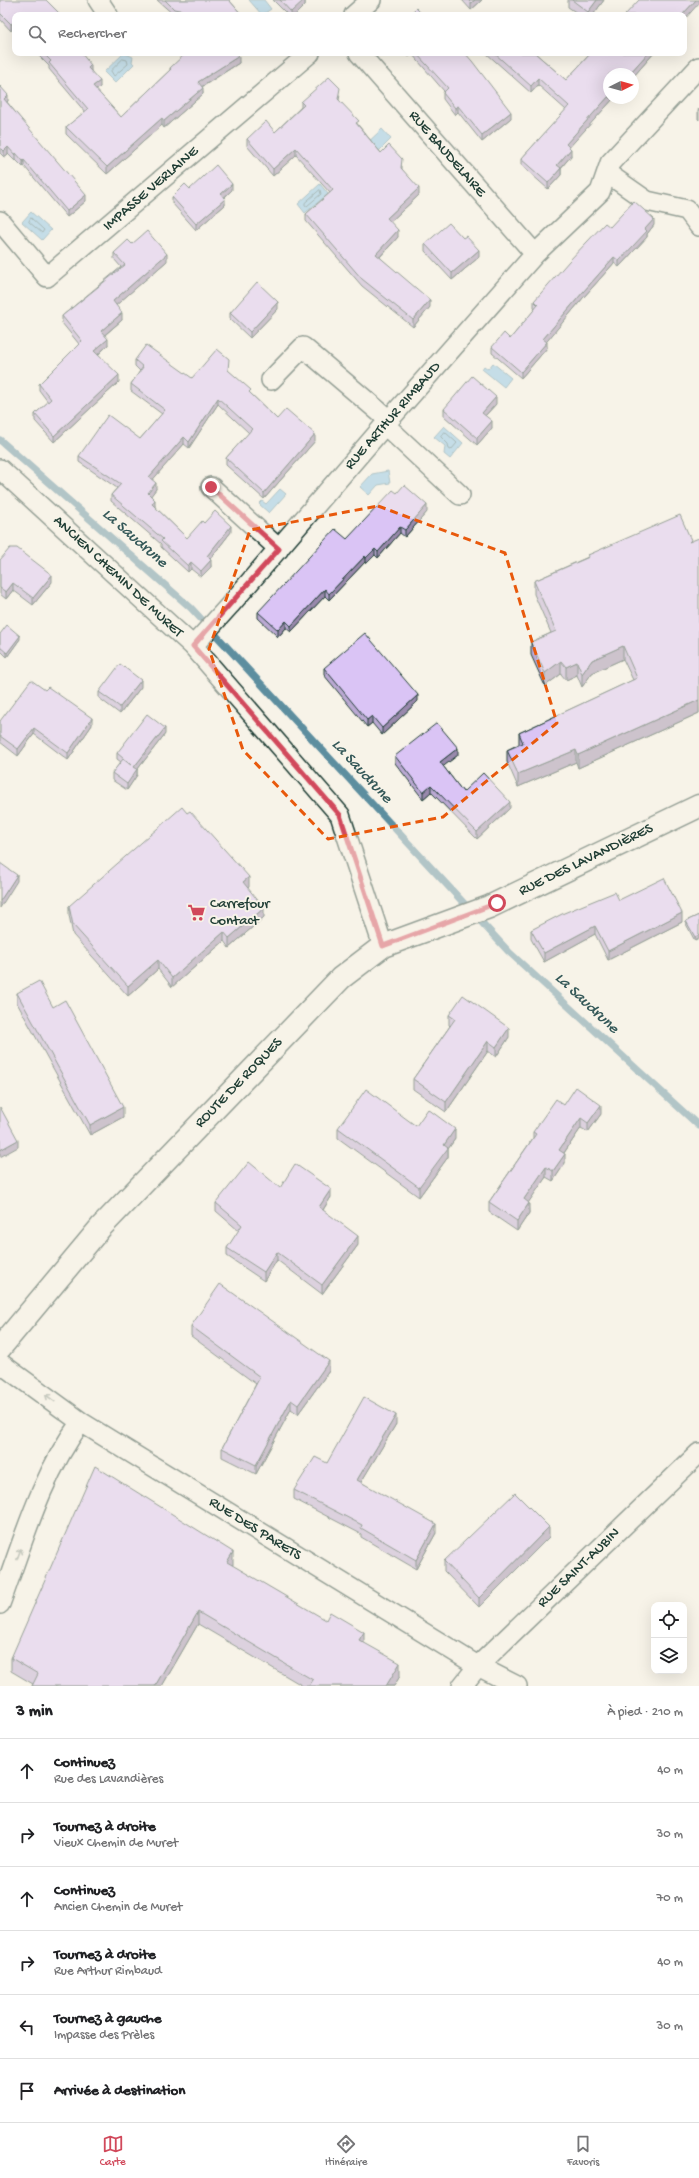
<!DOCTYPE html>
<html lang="fr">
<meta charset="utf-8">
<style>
:root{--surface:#fff;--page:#f2f2f2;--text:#202124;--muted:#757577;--line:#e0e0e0;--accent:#d1495b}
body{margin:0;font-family:"Gochi Hand",sans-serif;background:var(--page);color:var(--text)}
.controls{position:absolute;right:12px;bottom:12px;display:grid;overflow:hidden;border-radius:8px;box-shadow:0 4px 16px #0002}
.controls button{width:36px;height:36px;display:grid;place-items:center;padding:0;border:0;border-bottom:1px solid var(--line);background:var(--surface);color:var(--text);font:20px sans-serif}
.compass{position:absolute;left:603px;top:68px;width:36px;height:36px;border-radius:50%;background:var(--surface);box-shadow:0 4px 16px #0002;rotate:84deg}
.stop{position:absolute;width:12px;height:12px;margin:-9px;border:3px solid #d1495b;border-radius:50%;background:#fff}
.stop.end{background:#d1495b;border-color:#fff;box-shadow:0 1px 4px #0008}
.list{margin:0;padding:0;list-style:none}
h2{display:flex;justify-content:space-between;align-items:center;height:52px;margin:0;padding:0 16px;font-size:17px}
h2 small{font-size:13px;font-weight:400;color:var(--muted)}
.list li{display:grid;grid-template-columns:26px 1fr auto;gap:12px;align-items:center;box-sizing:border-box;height:64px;padding:0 16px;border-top:1px solid var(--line)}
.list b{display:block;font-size:15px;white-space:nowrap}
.list p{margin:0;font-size:13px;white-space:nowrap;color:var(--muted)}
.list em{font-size:13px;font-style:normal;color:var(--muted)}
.icon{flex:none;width:22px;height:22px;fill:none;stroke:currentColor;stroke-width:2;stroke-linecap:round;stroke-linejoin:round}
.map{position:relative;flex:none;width:699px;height:1686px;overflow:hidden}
.search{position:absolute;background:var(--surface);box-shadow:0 4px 16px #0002;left:12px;right:12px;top:12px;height:44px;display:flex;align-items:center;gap:10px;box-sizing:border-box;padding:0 14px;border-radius:8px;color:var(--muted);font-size:15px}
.sheet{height:436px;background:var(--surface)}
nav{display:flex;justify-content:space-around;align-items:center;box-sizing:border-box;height:56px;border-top:1px solid var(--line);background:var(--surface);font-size:11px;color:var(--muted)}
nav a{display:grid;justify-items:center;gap:2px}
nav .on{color:var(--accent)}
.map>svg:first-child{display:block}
.water{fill:#87c4e7;stroke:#5d8e9f}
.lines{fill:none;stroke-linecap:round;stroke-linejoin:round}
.shore{stroke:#49737c;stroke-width:1}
.stream{stroke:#5d8e9f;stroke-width:7}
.street-casing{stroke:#1f3d34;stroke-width:22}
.secondary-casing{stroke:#1f3d34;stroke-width:25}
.street{stroke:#f7f3e8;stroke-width:19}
.secondary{stroke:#f7f3e8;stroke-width:22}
.wall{fill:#bba9d3;stroke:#1f3d34}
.shaded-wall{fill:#9989ac;stroke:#1f3d34}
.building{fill:#dac4f5;stroke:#1f3d34}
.oneway{stroke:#8b988e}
.route{stroke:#d1495b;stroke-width:5}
.marked{fill:none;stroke:#e8590c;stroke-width:3;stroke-dasharray:8 5;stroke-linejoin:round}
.labels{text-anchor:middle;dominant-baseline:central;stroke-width:4;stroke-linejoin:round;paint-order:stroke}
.street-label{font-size:15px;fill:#1f3d34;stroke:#f7f3e8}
.poi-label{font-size:15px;fill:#1f3d34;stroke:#f7f3e8;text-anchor:start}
.water-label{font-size:16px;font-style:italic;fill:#345858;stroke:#f7f3e8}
</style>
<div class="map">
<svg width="699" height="1686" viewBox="0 0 699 1686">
<rect width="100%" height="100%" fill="#f7f3e8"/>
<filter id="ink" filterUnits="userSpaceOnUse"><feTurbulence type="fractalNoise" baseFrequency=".025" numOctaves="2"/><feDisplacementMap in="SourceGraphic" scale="8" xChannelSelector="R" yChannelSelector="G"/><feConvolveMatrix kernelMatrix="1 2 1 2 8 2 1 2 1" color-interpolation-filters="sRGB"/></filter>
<g filter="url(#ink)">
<path class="water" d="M249,0h15l7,9 -9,6z
M124,53l9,4 -1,5 2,2 -19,19 -11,-11z
M382,129l9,10 -19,19 -10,-10z
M320,184l8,10 -23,19 -7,-9z
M31,212l20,18 -9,10 -20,-18z
M493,363l18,15 -7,9 -22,-18 2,-3 4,3z
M444,426l19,17 -13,16 -6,-5 1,-8 -11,-9z
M388,471l2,12 -12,2 -9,10 -9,-8 12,-13z
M280,489l6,5 -17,19 -10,-9 3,-3 4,3z"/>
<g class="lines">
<path class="shore" d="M123,59l4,1 1,4 -14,12 -3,-5z
M320,190l1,4 -14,12h-2v-3z
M31,218l13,12 -2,3 -13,-11z
M445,432l12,11 -6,7 -2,-1 -1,-5 -7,-7z"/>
<path class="stream" d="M0,440l191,168 318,344 190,174"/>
<defs>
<path id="street" d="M98,0l10,15
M354,15l17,-15
M359,53l176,201
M607,173l40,28 40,9 12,16
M0,221l47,56 263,-224
M271,380l32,-33 86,73
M385,425l75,70
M0,469l193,177 147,169 43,131
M211,487l68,62
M193,646l37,-41 159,-185 146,-166 65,-62 10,-29 89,-96
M0,1363l81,59 34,21 363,223 39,20
M0,1604c23,-62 41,-129 81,-182
M462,1686l16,-20 221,-213"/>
<path id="secondary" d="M0,1348l101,-121 240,-249 42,-32 106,-39 210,-101"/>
</defs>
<use href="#street" class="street-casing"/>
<use href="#secondary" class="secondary-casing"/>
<use href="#street" class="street"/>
<use href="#secondary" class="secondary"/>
</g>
<path class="wall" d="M0,0l15,15v16l-2,-2 -2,2 -11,-12z
M157,0h72l13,15h-68z
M273,0h32v5l-10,10h-7z
M462,0h20l-11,10z
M568,0h36l-11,15h-13l-12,-8z
M36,53h45l19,34 -4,3 25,27 49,-47v-2l67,-14 2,9 -37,24 1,7 -39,34 -2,-3 -55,49 -41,-40v-7l19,-15 -36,-43v-3z
M405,53h60l46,65 -29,24 -24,-30 -3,3 -12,-16v-6l1,-2 -32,-37 -3,3z
M486,53h49l31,27 25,-27h63l-21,24v-3l-24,24h5l-45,49 2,9 -10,12v7l-13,14 -27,-24v-6l45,-49 -28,-25 -7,8z
M0,86l8,15 -1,1 79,99 -19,16 -43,-51 -1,1 -7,-7 -1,1 -7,-7 -4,3 -4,-4z
M340,95l-1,5 20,26 22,27 21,13v3l17,26 -29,27 8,15 -18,20 50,50 -17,20 -51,-41 -56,-65v-7l24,-21 -34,-38 -23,21 -26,-30v-7l28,-7 26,-25v-5z
M699,108v12l-1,-1v-9z
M190,189l42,1 -8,8 1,7 -29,25 -24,-27v-6z
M654,225l-7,9v3l-28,30 -5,-4 -31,35 -37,44 1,6 -26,30 -29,-25v-6l18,-8 25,-30 -1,-1v-7l76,-74z
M132,244l35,17 -51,44 6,15 -17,15 3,10 -10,10 21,27 -65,60 -19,-21v-7l13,-12 -9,-12v-6l40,-40 -17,-21v-7l59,-49 -7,-8v-6z
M425,244l54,13 -27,23 -27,-29z
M278,309l-28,29 -20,-19v-6z
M135,360l57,18 36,-8 23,24 26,25 38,22 -51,58 -38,-34v-7l23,-25 -31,-29 -29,44 -5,-4 -32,36 4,9 -6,7 5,10v1l32,31 17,-15 27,9 -21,27 1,8 -10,10 -10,-8 -3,3 -27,-25v-3l-50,-43v-6l6,-7 -38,-26v-6l61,-17 22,-25 -31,-23v-7l9,-13 -5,-5z
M496,404l-11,12 7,12 -15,17 -33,-29v-7z
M397,493l30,19 -22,25 -5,-4 -22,25 -3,-3 -9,9 -1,-2 -36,38 -4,-4 -34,36 -5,-4 -8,9 -20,-19v-6l89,-73z
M691,541l8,172 -121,55 -2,-6 -58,25 -11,-25v-12l12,-6v-11l114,-53 -10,-21 -31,14 -10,14 -5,-12 -11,5 -5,-6 -16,12 -14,-31v-13l20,-9 -17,-39v-13l54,-24v-2z
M0,560l52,22 -19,23 -20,-15 -7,9 -6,-5z
M0,634l20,5 -13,18 -7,-7z
M324,668l94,33 -36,34 -10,-12 -5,4 -43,-52z
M141,687l-21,27 -21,-16v-6z
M0,721l92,4 -24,35 -34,-26 -16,22 -18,-14z
M165,734l-28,36v5l-10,15 -15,-10v-7l9,-11 -4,-3v-6z
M458,755l-15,11 20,26 47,16 -33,31 -46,-47 -8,7 -28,-36v-7z
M249,887l-2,1 17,29 -35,31 -5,-7 -52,46 -14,-18 -30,27 -55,-61 -4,-20v-9z
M619,900l63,22 -74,38 -13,-26 -51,28 -13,-23v-9z
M699,915l-4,26 -9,-17v-3z
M17,993l36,14 70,110 -33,18 -73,-132z
M449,1015l60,22 -13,20 -8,-6 -42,61 -33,-23v-10l37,-53 -1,-1z
M564,1105l37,9 -13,18 -7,-4 -17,25 1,10 -12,18 -7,-4 -18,25 1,11 -12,18 -28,-19v-10l44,-64v-6z
M416,1126l39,13 -7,10v8l-29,40 -81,-59v-10z
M280,1188l51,9 -8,13 35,35 -36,49 -45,-34 -13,21 -37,-25v-8l12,-17 -23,-20v-8z
M191,1326l138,45 -31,43 -7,-5 -35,65 -34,-17v-9l34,-64 -65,-48z
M396,1424l-35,58 75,51 -20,36 -55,-32v-3l-67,-35v-9l33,-27z
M549,1537l-70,70 -35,-36v-10z
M233,1564l-1,2 132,77 36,33 -6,10h-91l-105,-62 -36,62h-130l1,-2 -22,-13v-13z"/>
<path class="shaded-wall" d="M303,0h2v5l-10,10h-4v-3z
M475,0h7l-11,10v-7z
M597,0h7l-11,15h-5v-3z
M696,0h3v3l-15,17v-5h-2z
M13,23v6l-2,2v-7z
M409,53h3v1l-3,3z
M648,53h6l-21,24v-3h-4z
M239,56v7l-41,26v-7z
M91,65v6l-3,-3z
M538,78v7l-7,8v-7z
M100,81v6l-7,6v-7z
M203,88v6l-39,34v-7z
M8,95v6l-4,4v-6z
M609,96v2h5l-48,53v-7z
M458,106v6l-3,3v-7z
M511,112v6l-29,24v-7z
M162,118v7l-55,49v-7z
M8,147v7l-4,3v-6z
M296,148v7l-23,21v-7z
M571,149v7l-14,16v-7z
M16,153v7l-1,1v-6z
M24,160v6l-1,1v-6z
M561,168v7l-13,14v-6z
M232,184v6l-11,10v-6z
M419,188v7l-32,30v-7z
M86,195v6l-19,16v-6z
M225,199v6l-29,25v-6z
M654,219v6l-7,9v3l-28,30v-6l26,-32z
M398,230v7l-22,24v-7z
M479,250v7l-27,23v-7z
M167,254v7l-54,47v-7z
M614,257v6l-31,35 -40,48v-7l40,-47z
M430,300v7l-17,20v-7z
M278,302v7l-28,29v-6z
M122,313v7l-21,18v-7z
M108,339v6l-14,13v-7z
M547,342v6l-26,30v-6z
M119,375v7l-65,60v-6z
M496,397v7l-14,15v-6z
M218,398v6l-29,44v-6z
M492,421v7l-15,17v-7z
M315,434v7l-51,58v-6z
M184,437v7l-35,40v-7z
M156,483v6l-8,11v-7z
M155,500v6l-3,5v-7z
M427,505v7l-22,25v-7z
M231,526v6l-24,31v-7z
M400,527v6l-22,25v-6z
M375,549v6l-9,9v-6z
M365,556v6l-36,38v-6z
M211,560v7l-10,10v-6z
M191,562v7l-3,3v-6z
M52,575v7l-19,23v-7z
M13,583v7l-7,9v-7z
M325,589v7l-34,36v-6z
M286,621v7l-8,9v-7z
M20,636v3l-13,18v-4z
M623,646v13l-31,14 -10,14v-13l10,-14z
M561,661v13l-16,12v-13z
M577,662v13l-11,5v-13z
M141,680v7l-21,27v-7z
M418,695v6l-36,34v-7z
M699,700v13l-121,55v-13z
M372,716v7l-5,4v-7z
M92,718v7l-24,35v-7z
M34,728v6l-16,22v-7z
M165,728v6l-28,36v5l-10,15v-6l7,-17z
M458,748v7l-18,14v-7z
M576,750v12l-58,25v-13z
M431,785v7l-8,7v-7z
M510,802v6l-33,31v-7z
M17,875v6l-17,27v-7z
M249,877v10l-6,5v-10z
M264,908v9l-35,31v-10z
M682,913v9l-74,38v-9z
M595,926v8l-51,28v-9z
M224,932v9l-52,46v-9z
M699,935v4l-4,2v-4z
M158,960v9l-30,27v-10z
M509,1028v9l-13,20v-10z
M488,1041v10l-42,61v-10z
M601,1105v9l-13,18v-9z
M123,1107v10l-33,18v-10z
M581,1118v10l-22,32v-10z
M455,1129v10l-7,10v8l-29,40v-10l25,-42z
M18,1140v7l-18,10v-7z
M565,1154v9l-12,18v-10z
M546,1167v10l-22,32v-10z
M331,1189v8l-12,19v-9z
M529,1203v10l-12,18v-10z
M358,1236v9l-36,49v-9z
M277,1252v8l-13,21v-9z
M329,1361v10l-31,43v-9z
M291,1400v9l-35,65v-9z
M396,1415v9l-39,65v-9z
M436,1524v9l-20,36v-9z
M549,1527v10l-70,70v-9z
M233,1552v12l-6,11v-13z
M198,1612v12l-36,62h-7z
M364,1632v12l-5,-4z
M400,1663v13l-6,10h-8z"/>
<path class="building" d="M0,0h46l15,15h-46v10l-2,-2 -2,1 -11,-11z
M165,0h64l13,15h-37l-31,-6z
M280,0h24l-13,12z
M468,0h7l-4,3z
M572,0h25l-9,12z
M639,0h57l-14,15h-57z
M416,8l7,7h-14z
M43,53h38l10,12 -3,3 12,13 -7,5 28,31 50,-48 -1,-1 16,-15h50l3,3 -41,26 5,6 -39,33 -2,-3 -55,49 -41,-40 22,-18 -39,-46 2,-2z
M416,53h49l7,8 39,51 -29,23 -24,-29 -3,2 -12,-15 5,-5z
M494,53h41l31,27 25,-27h57l-19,21h-20v22l-43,48 5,5 -14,16 4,3 -13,15 -27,-24 48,-53 -31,-28 -7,8z
M329,77l11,11 -2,11 21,22 -3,2 25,30 8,-8 13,14 -1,9 18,20 -32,30 11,12 -22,24 54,46 -17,20 -51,-41 -56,-65 27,-24 -37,-42 -23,21 -26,-30 19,-18 9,11 29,-27 -3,-3z
M0,86l8,9 -4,4 82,96 -19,16 -43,-51 -1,1 -7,-8 -1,2 -7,-8 -4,4 -4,-4z
M216,165l16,19 -11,10 4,5 -29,25 -24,-27 13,-13 5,5z
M634,201l20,18 -9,10 2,2 -28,30 -5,-4 -31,35 -40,47 4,3 -26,30 -29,-25 12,-14 6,6 28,-34 -4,-4 35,-40 36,-38 5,4z
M449,223l14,15 3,-2 13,14 -27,23 -27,-29z
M147,231l20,23 -54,47 9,12 -21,18 7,8 -14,12 25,24 -65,61 -19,-22 16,-15 -12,-15 43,-43 -20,-25 63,-51 -11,-12 14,-13 4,4z
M257,282l21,20 -28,30 -20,-19z
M146,345l46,33 25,-29 12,10 -1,11 23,20 -2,2 28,27 9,-10 29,25 -51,59 -38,-35 26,-29 -34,-31 -29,44 -5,-5 -35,40 7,6 -8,10 7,7 -3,4 35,34 15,-17 2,2 11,-12 16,15 -24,30 4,4 -10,11 -10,-9 -3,4 -27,-25 2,-2 -52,-44 10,-11 -42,-28 29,-41 32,24 25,-29 -34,-26 12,-17 -8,-7z
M472,376l24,21 -14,16 10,8 -15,17 -33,-29z
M404,485l23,20 -22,25 -5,-3 -22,25 -3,-3 -9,9 -1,-2 -36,38 -4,-5 -34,37 -5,-5 -8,9 -20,-18 77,-83 12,10 46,-49 4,3z
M680,515l11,25 -2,2 10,-4v162l-121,55 -2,-5 -58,24 -11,-24 16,-7 -4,-10 118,-55 -14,-32 -31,14 -10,14 -5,-12 -11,5 -5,-6 -16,12 -14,-31 25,-11 -22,-50 55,-24 -1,-2z
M10,548h7l35,27 -19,23 -20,-15 -7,9 -6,-4v-28z
M7,625l13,11 -13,17 -7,-6v-13z
M365,633l53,62 -36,33 -10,-12 -5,4 -43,-52z
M120,664l21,16 -21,27 -21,-15z
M31,680l14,10 3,-3 44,31 -24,35 -34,-25 -16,21 -18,-13v-15z
M147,714l18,14 -31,39 3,2 -10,15 -15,-11 11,-14 8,6 -14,-12z
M437,723l21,25 -18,14 23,30 20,-19 27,29 -33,30 -46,-47 -8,7 -28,-36z
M182,807l5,6 3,-2 59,66 -6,5 21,26 -35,30 -5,-6 -52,46 -14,-18 -30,26 -55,-61 -4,-19z
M0,863l17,12 -17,26z
M664,878l18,35 -74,38 -13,-25 -51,27 -13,-23 33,-17 51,-21 4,8z
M699,915v20l-4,2 -9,-16z
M39,981l14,26 12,-7 58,107 -33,18 -73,-132z
M463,995l46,33 -13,19 -8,-6 -42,61 -33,-23 42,-60 -6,-4z
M576,1087l25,18 -13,18 -7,-5 -22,32 6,4 -12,17 -7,-4 -22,32 5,4 -12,18 -28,-19 47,-68 -3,-2 23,-33 8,6z
M366,1089l50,37 12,-17 27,20 -11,16 4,3 -29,39 -81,-59z
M0,1107l18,33 -18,10z
M249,1162l31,26 15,-24 36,25 -12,18 39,29 -36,49 -45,-33 -13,20 -37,-24 15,-23 -26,-22z
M220,1284l109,77 -31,44 -7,-5 -35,65 -34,-17 38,-71 -69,-51z
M364,1397l32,18 -39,65 79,44 -20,36 -55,-32 1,-3 -68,-35 21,-33 12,6z
M95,1466l138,86 -6,10 99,58 4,-8 34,20 -5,8 41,23 -14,23h-77l4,-6 -115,-68 -43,74h-123l6,-12 -27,-16z
M515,1493l34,34 -70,71 -35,-37z"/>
<defs><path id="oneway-shaft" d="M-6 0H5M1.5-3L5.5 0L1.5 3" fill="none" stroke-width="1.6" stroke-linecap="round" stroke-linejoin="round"/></defs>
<g class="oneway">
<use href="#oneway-shaft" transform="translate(50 1398) rotate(-143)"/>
<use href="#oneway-shaft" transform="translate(19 1554) rotate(-69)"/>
</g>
</g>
<g class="lines" filter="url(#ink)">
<path class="route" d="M211,487l68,62 -86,97 147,169 43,131 114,-43"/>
</g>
<path d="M0 0H699V1686H0ZM378,506l127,47 52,170 -114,94 -115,22 -85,-89 -34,-101 41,-119z" fill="#f7f3e8" fill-opacity=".55" fill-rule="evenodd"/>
<path class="marked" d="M378,506l127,47 52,170 -114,94 -115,22 -85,-89 -34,-101 41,-119z"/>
<defs>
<symbol id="supermarket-bare" viewBox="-9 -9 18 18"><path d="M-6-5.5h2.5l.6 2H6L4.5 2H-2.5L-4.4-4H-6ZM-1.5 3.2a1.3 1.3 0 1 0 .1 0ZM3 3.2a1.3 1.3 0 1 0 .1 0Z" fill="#d1495b" stroke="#f7f3e8" stroke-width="2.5" paint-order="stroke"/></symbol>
</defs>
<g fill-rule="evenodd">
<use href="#supermarket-bare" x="184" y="900" width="25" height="25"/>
</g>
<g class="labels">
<g class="street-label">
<text transform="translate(447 154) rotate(49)">RUE BAUDELAIRE</text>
<text transform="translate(151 189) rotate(-41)">IMPASSE VERLAINE</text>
<text transform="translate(393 416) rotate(-49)">RUE ARTHUR RIMBAUD</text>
<text transform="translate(118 577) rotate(43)">ANCIEN CHEMIN DE MURET</text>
<text transform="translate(586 860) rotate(-26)">RUE DES LAVANDIÈRES</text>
<text transform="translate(239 1083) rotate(-46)">ROUTE DE ROQUES</text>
<text transform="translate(255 1529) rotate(32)">RUE DES PARETS</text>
<text transform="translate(579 1568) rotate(-44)">RUE SAINT-AUBIN</text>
</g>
<g class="poi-label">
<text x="210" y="904">Carrefour<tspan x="210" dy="17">Contact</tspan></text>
</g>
<g class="water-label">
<text transform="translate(134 539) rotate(41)">La Saudrune</text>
<text transform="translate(361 772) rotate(47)">La Saudrune</text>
<text transform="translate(586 1004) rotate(43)">La Saudrune</text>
</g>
</g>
</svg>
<div class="controls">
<button><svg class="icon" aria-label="locate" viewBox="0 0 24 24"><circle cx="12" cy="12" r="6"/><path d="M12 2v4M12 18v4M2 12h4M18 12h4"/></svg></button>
<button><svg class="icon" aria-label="layers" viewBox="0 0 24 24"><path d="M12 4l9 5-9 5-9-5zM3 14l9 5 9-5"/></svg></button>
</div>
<svg class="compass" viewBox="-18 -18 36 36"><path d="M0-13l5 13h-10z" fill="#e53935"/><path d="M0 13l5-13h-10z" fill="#757577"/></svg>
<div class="stop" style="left:497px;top:903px"></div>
<div class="stop end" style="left:211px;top:487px"></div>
<div class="search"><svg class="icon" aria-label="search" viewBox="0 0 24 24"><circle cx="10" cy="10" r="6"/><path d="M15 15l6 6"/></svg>Rechercher</div>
</div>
<section class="sheet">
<h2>3 min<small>À pied · 210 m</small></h2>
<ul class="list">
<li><svg class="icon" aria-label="ahead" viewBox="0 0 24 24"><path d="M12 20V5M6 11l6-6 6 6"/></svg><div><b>Continuez</b><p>Rue des Lavandières</p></div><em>40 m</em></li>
<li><svg class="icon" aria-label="right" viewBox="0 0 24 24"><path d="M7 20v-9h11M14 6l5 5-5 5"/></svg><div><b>Tournez à droite</b><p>Vieux Chemin de Muret</p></div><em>30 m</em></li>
<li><svg class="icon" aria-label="ahead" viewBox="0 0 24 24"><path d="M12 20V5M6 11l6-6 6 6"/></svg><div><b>Continuez</b><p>Ancien Chemin de Muret</p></div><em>70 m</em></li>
<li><svg class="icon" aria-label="right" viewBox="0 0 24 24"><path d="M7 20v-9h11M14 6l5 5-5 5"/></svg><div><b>Tournez à droite</b><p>Rue Arthur Rimbaud</p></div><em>40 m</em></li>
<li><svg class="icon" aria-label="left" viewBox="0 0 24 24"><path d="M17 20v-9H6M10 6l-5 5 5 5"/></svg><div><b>Tournez à gauche</b><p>Impasse des Prèles</p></div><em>30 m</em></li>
<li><svg class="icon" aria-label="arrive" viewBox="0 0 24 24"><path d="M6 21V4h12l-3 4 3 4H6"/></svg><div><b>Arrivée à destination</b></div></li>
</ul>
</section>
<nav>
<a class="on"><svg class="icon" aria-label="map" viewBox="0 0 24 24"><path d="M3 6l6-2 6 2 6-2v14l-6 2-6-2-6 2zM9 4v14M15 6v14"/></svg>Carte</a>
<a><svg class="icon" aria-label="directions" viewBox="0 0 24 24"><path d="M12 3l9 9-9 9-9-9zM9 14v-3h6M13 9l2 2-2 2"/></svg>Itinéraire</a>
<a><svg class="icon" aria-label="saved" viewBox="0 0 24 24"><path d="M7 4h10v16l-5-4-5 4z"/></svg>Favoris</a>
</nav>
